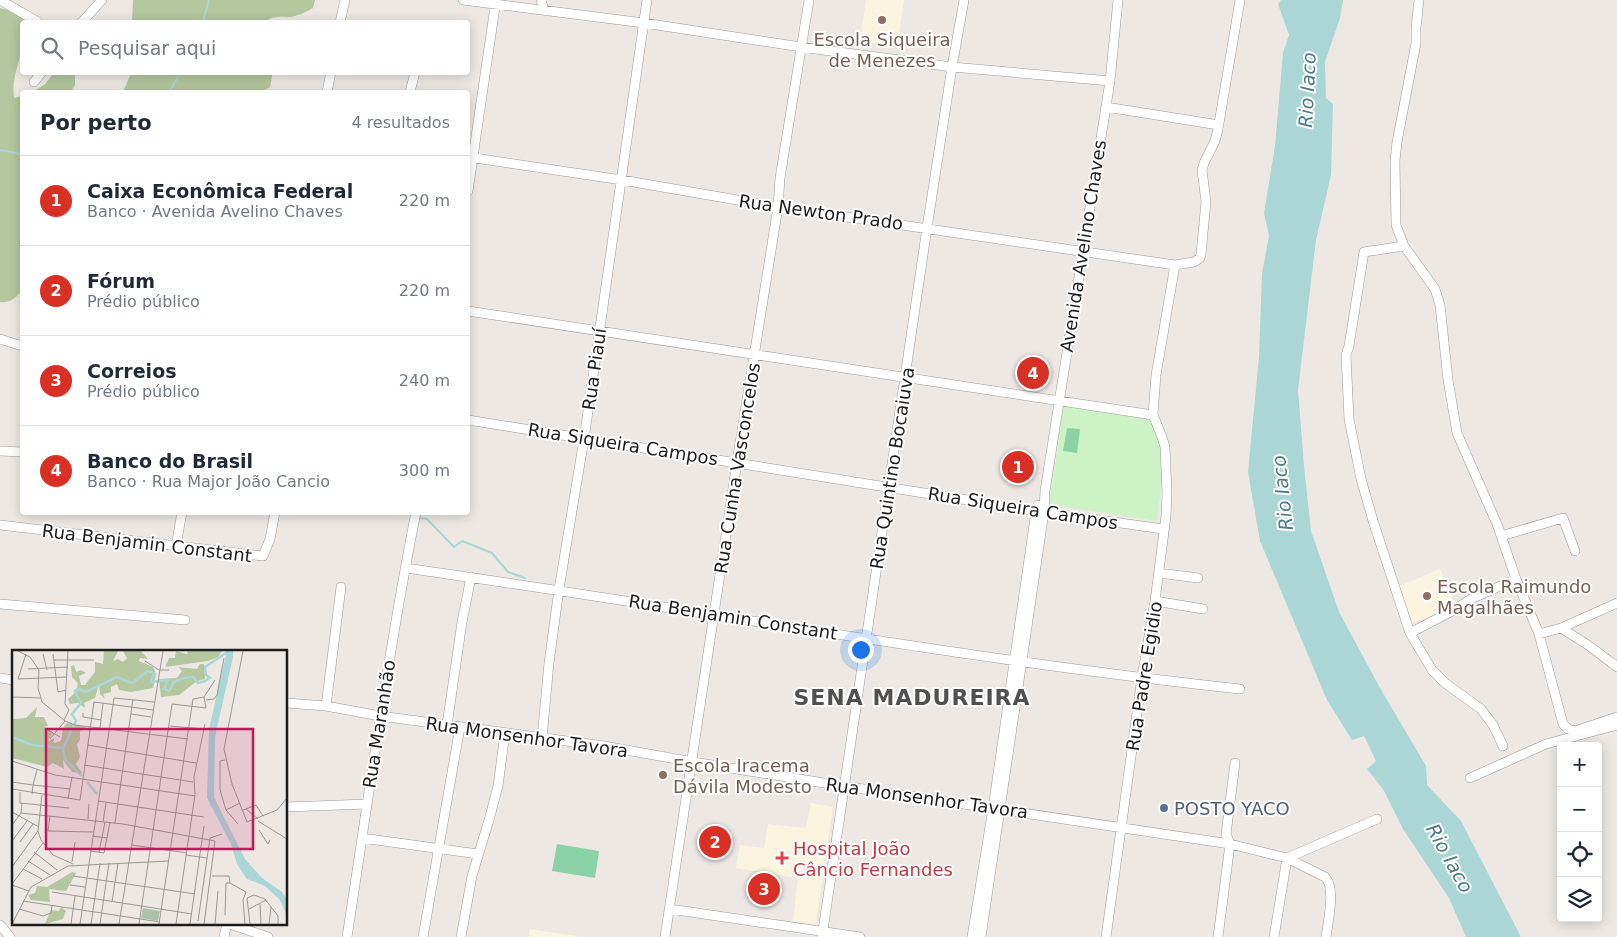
<!DOCTYPE html>
<html lang="pt">
<meta charset="utf-8">
<style>
:root{--surface:#fff;--page:#f6f6f7;--text:#1f2937;--muted:#747a83;--line:#e0e1e3;--accent:#d93025}
body{margin:0;font-family:"DejaVu Sans",sans-serif;background:var(--page);color:var(--text)}
.controls{position:absolute;right:15px;bottom:15px;display:grid;overflow:hidden;border-radius:5px;box-shadow:0 2px 12px #0003}
.controls button{width:45px;height:45px;display:grid;place-items:center;padding:0;border:0;border-bottom:1px solid var(--line);background:var(--surface);color:var(--text);font:25px sans-serif}
.you{position:absolute;left:860px;top:649px;width:18px;height:18px;margin:-12px;border:4px solid #fff;border-radius:50%;background:#1a73e8;box-shadow:0 0 0 8px #1a73e833}
.badge{display:grid;place-items:center;width:32px;height:32px;border-radius:50%;background:var(--accent);color:#fff;font-size:16px;font-weight:700}
.pin{position:absolute;translate:-50% -50%;border:2px solid #fff;box-shadow:0 1px 5px #0006}
.list{margin:0;padding:0;list-style:none}
h2{display:flex;justify-content:space-between;align-items:center;height:65px;margin:0;padding:0 20px;font-size:21px}
h2 small{font-size:16px;font-weight:400;color:var(--muted)}
.list li{display:grid;grid-template-columns:32px 1fr auto;gap:15px;align-items:center;box-sizing:border-box;height:90px;padding:0 20px;border-top:1px solid var(--line)}
.list b{display:block;font-size:19px;white-space:nowrap}
.list p{margin:0;font-size:16px;white-space:nowrap;color:var(--muted)}
.list em{font-size:16px;font-style:normal;color:var(--muted)}
.icon{flex:none;width:28px;height:28px;fill:none;stroke:currentColor;stroke-width:2;stroke-linecap:round;stroke-linejoin:round}
.map{position:relative;flex:none;width:1617px;height:937px;overflow:hidden}
.search{position:absolute;background:var(--surface);box-shadow:0 2px 12px #0003;left:20px;top:20px;width:450px;height:55px;display:flex;align-items:center;gap:12px;box-sizing:border-box;padding:0 18px;border-radius:5px;color:var(--muted);font-size:19px}
.panel{position:absolute;background:var(--surface);box-shadow:0 2px 12px #0003;left:20px;top:90px;width:450px;height:425px;border-radius:5px}
.map>svg:first-child{display:block}
.education{fill:#fbf4df}
.forest{fill:#b4c79e}
.park{fill:#cdf2c6}
.pitch{fill:#8bd3a6}
.water{fill:#aad6d5}
.lines{fill:none;stroke-linecap:round;stroke-linejoin:round}
.stream{stroke:#aad6d5;stroke-width:2}
.minor-casing{stroke:#9a9a9a;stroke-width:10}
.minor{stroke:#fff;stroke-width:9}
.education-dot{fill:#8d6e63;stroke:#fff;stroke-width:2}
.service-dot{fill:#5c6f8a;stroke:#fff;stroke-width:2}
.health-dot{fill:#e0444e;stroke:#fff;stroke-width:2}
.labels{text-anchor:middle;dominant-baseline:central;stroke-width:4;stroke-linejoin:round;paint-order:stroke}
.education-label{font-size:18px;fill:#785e54;stroke:#fff;text-anchor:start}
.street-label{font-size:18px;fill:#1d1d1d;stroke:#fff}
.service-label{font-size:18px;fill:#4e5e75;stroke:#fff;text-anchor:start}
.health-label{font-size:18px;fill:#be3a42;stroke:#fff;text-anchor:start}
.water-label{font-size:19px;font-style:italic;fill:#4b7a8b;stroke:#fff}
.district-label{font-size:22px;font-weight:bold;letter-spacing:1px;fill:#505050;stroke:#fff}
.inset-river{fill:none;stroke:#aad6d5;stroke-width:2.5}
.inset-road{fill:none;stroke:#9a9794;stroke-width:1}
.view{fill:#c2185b;fill-opacity:0.15;stroke:#c2185b;stroke-width:2.5}
.inset-edge{fill:none;stroke:#1d1d1d;stroke-width:2.5}
</style>
<div class="map">
<svg width="1617" height="937" viewBox="0 0 1617 937">
<rect width="100%" height="100%" fill="#ede8e4"/>
<path class="education" d="M866,0h38l-7,47 -37,-6z
M1440,569l16,37 -43,17 -14,-37z
M811,803l22,4 -17,117 -23,-3 5,-43 -62,-10 4,-23 24,3 4,-24 38,4z
M530,929l53,8h-54z"/>
<path class="forest" d="M133,0h182l-2,8c-7,4 -15,8 -23,9 -9,0 -13,-1 -21,2v3h-137z
M0,8l16,4 18,10h-12v34l-2,1c-4,14 -8,26 -6,41l8,-2v194c-6,8 -11,13 -22,12z
M54,73h15l6,2v10l-4,7h-38l12,-8z
M131,73l142,-1 -3,15 -8,5h-139z"/>
<path class="park" d="M1064,405l89,15 9,25 1,24 -6,52 -108,-17z"/>
<path class="pitch" d="M1067,428l13,1 -3,24 -14,-2z
M557,844l42,7 -4,27 -43,-7z"/>
<path class="water" d="M1281,0h62l-3,18 -15,44 1,36 7,6 -2,71 -15,65 -18,150 6,76 7,65 28,81 41,76 46,78 1,19 34,36 60,116h-55l-17,-39 -46,-69 -20,-40 -16,-20 9,-8 -12,-25 -12,4 -25,-40 -67,-159 -12,-69 11,-115 3,-84 7,-37 -5,-23 11,-67 8,-93 6,-18 -11,-31z"/>
<g class="lines">
<path class="stream" d="M203,22l6,-22
M169,92l12,-20
M0,150l22,4
M407,512l1,1
M418,518l9,1 27,28 8,-6 30,12 16,19 17,6"/>
<defs>
<path id="minor" d="M0,0l38,22
M463,0l181,23 157,24 151,20 158,14
M541,0l3,10
M1419,0l-3,28v15l-19,99 -2,19 1,64 8,21 31,43 5,16 8,75 9,53 40,91 19,55 23,55 24,90 5,5 7,2 42,-14
M82,22l20,-22
M340,22l5,-22
M34,82l8,-10
M327,92l4,-20
M410,92l5,-20
M1106,107l113,18
M468,157l154,23 156,27 397,58 19,-3 6,-4 1,-4 5,-52 -4,-32 2,-7 11,-22 3,-12 22,-129
M468,191l28,-191
M1404,246l-40,6 -15,94 -3,9 3,64 12,60 13,45 36,109 22,37 13,13 36,26 12,16 10,21
M468,311l685,104
M0,339l22,7
M1153,415l3,-40 19,-110
M468,420l568,91 127,18
M0,451l22,1
M0,525l263,31 7,-17 5,-27
M1501,536l62,-18 12,33
M176,546l6,-34
M405,568c278,39 555,91 835,121
M1159,573l39,5
M1155,601l48,8
M0,604l185,16
M1561,628l27,17 29,22
M1410,633l44,-23 17,-11 45,-20
M1539,634l22,-6 56,-25
M0,678l14,2
M286,703l40,3 54,10 224,30 89,16 150,24 387,58 57,14 38,19c11,10 3,45 1,60
M326,706l15,-119
M447,725l15,-103 9,-45
M542,738l7,-75 10,-74 25,-150 63,-439
M1470,778l76,-34 71,-19
M286,807l81,-3
M362,838l116,16
M670,909l190,28
M227,923l41,14
M0,925l10,12
M224,937l3,-14
M347,937c22,-142 41,-284 69,-425
M423,937l37,-210
M461,937l11,-61 17,-56 9,-34 7,-53
M665,937l72,-475 41,-255 2,-29 29,-178
M822,937l105,-709 25,-161 12,-67
M972,937l21,-129 43,-297 2,-6
M981,937l63,-425 1,-21 65,-410 8,-81
M1106,937l36,-260 13,-76 11,-85 1,-23 -2,-46 -3,-10 -9,-22
M1218,937l12,-93 -4,-10 9,-71
M1274,937l13,-79 90,-39"/>
</defs>
<use href="#minor" class="minor-casing"/>
<use href="#minor" class="minor"/>
</g>
<g class="education-dot">
<circle cx="882" cy="20" r="5"/>
<circle cx="1427" cy="596" r="5"/>
<circle cx="663" cy="775" r="5"/>
</g>
<circle class="service-dot" cx="1164" cy="808" r="5"/>
<path class="health-dot" d="M779.5 850.5h5v5h5v5h-5v5h-5v-5h-5v-5h5z"/>
<g class="labels">
<g class="education-label">
<text x="882" y="39" text-anchor="middle">Escola Siqueira<tspan x="882" dy="21">de Menezes</tspan></text>
<text x="1437" y="586">Escola Raimundo<tspan x="1437" dy="21">Magalhães</tspan></text>
<text x="673" y="765">Escola Iracema<tspan x="673" dy="21">Dávila Modesto</tspan></text>
</g>
<g class="street-label">
<text transform="translate(821 212) rotate(8)">Rua Newton Prado</text>
<text transform="translate(1083 246) rotate(-81)">Avenida Avelino Chaves</text>
<text transform="translate(594 369) rotate(-82)">Rua Piauí</text>
<text transform="translate(623 444) rotate(9)">Rua Siqueira Campos</text>
<text transform="translate(737 468) rotate(-81)">Rua Cunha Vasconcelos</text>
<text transform="translate(892 468) rotate(-81)">Rua Quintino Bocaiuva</text>
<text transform="translate(1023 508) rotate(9)">Rua Siqueira Campos</text>
<text transform="translate(147 543) rotate(7)">Rua Benjamin Constant</text>
<text transform="translate(733 617) rotate(9)">Rua Benjamin Constant</text>
<text transform="translate(1144 676) rotate(-81)">Rua Padre Egidio</text>
<text transform="translate(379 724) rotate(-81)">Rua Maranhão</text>
<text transform="translate(527 737) rotate(8)">Rua Monsenhor Tavora</text>
<text transform="translate(927 798) rotate(8)">Rua Monsenhor Tavora</text>
</g>
<g class="service-label">
<text x="1174" y="808">POSTO YACO</text>
</g>
<g class="health-label">
<text x="793" y="848">Hospital João<tspan x="793" dy="21">Câncio Fernandes</tspan></text>
</g>
<g class="water-label">
<text transform="translate(1307 90) rotate(-87)">Rio Iaco</text>
<text transform="translate(1282 493) rotate(-96)">Rio Iaco</text>
<text transform="translate(1450 858) rotate(61)">Rio Iaco</text>
</g>
<g class="district-label">
<text x="912" y="697">SENA MADUREIRA</text>
</g>
</g>
<g transform="translate(12 650)">
<rect width="275" height="275" fill="#ede8e4"/>
<path d="M92,1h14l-5,10 5,-2 5,3 4,-4 -4,-7h18l7,8 -8,-1 -1,3 14,6 3,7 -3,14 -22,4 -12,-2 -2,-6 -6,3v5l-8,2 2,5 -5,-5 -1,-10 -4,14 -11,5 1,5 -7,-5 -8,1 -2,-5 8,-7 2,-9 -6,-6 -1,-11 3,-1 2,7 5,-2 5,3 -7,3 2,9h4l10,-13v-10l8,2zM164,1l11,3 1,-3h34l-4,6 -10,4 -43,6 4,-9h6zM188,14h4l1,15 -8,2 -18,14 -18,2 -2,-18 18,-1 5,-7 -4,-4 19,2zM25,57l-2,10h9l4,9 -4,1 9,6 -5,8 6,-3v5l7,-2 2,-13 4,-5 19,4 -6,4v9l-3,4 3,13 -4,7 6,9 -10,-1 -9,-12 1,9 -11,-6 -6,4 -35,-9v-39l14,-1zM60,222l4,1 -10,18 -17,-2 1,13 -19,-2 -3,-5 7,-2 2,-7 10,1zM49,257l5,4 -3,8 -18,5 6,-14 8,1z" fill="#b4c79e"/>
<path d="M131,258l17,3 -2,10 -17,-3z" fill="#aac3a8"/>
<path d="M215,1h6v6l-18,80 -1,60 31,62 17,19 20,14 5,8v16l-7,-16 -15,-14 -18,-7 -10,-15 -6,-20 -24,-46 2,-69z" fill="#aad6d5"/>
<path class="inset-river" d="M0,87l20,8 31,3 13,-27 -4,-7 9,-11 -6,-12 3,-2 8,3 31,-15 15,6 16,-12 6,2 -3,9 17,-2 -4,9 5,2 5,-9 10,-4 9,-1 5,6 7,-2 5,-3 -4,-3 -1,-8 24,-16M51,99l2,10 17,17M75,132l10,12M0,149v18"/>
<path class="inset-road" d="M6,1l12,6 9,13M231,1l-19,98 8,35 15,38 30,-12 10,-12M14,4l-8,25 49,-2M31,4l4,16M41,4l5,38 8,-2M42,10h40M133,11l14,9h10M16,19l40,-2M27,20l-1,18 4,14 23,19 10,4 113,14M0,47l29,1M194,50l8,-1 3,-4 7,-37M71,63v4l18,3M119,64l20,3M52,70l5,-10 -4,-6 3,-53M158,76l34,3M33,78l15,9M88,78l3,-25M38,89l15,-18M75,95l109,18M213,110l-5,1v29l6,20 12,14M0,111l43,14 140,21M72,115l109,17M25,120l-4,15 37,4M0,132l21,3 -1,9M0,139l68,11 14,-98 59,8M8,142v11l49,5M30,145l-4,36 3,9 12,15 20,9M56,149l4,-22M86,151l106,16M234,159l12,10M214,160l14,-7M231,160l13,-5 7,11M0,162l27,15M9,163l102,11 92,17 -11,83M38,166l-2,15 45,1M76,169l1,-15M246,171l29,18M91,172l3,-19M103,173l18,-124M0,175l9,-12 1,-10M247,180l9,14 2,-4M80,186l15,2M0,191l15,-20M8,192l13,-18M120,195l55,8M78,201l14,2 6,-31M22,202l23,18M87,202l6,-30M174,205l21,3M16,211l22,14M60,212l3,-20M0,217l26,-36M11,219l19,10M61,226l122,18M200,226h17l1,7 16,9 -3,8M0,234l31,-41M0,235l17,6M58,235l15,2M40,242l140,22M235,248l7,-3 11,4 13,17v8M235,248l3,26M231,250l2,24M11,251l137,21M100,252l6,-39M248,254l1,20M7,259l24,7 8,-3 1,-8M237,259l17,-9M213,265l1,-32h4M186,271l12,-83 12,-4M0,274l19,-37 37,-21 101,-5M59,274l4,-28M68,274l34,-226 40,4M79,274l9,-61M88,274l9,-61M107,274l44,-273M127,274l33,-220 34,4 -2,-11M147,274l34,-225 11,-2 11,-17M164,274l19,-129 -1,-18 11,-53M178,274l14,-98M203,274l3,-33M257,274l2,-17"/>
<path class="view" d="M34,79h207v120h-207z"/>
<rect width="275" height="275" class="inset-edge"/>
</g>
</svg>
<div class="controls">
<button>+</button>
<button>−</button>
<button><svg class="icon" aria-label="locate" viewBox="0 0 24 24"><circle cx="12" cy="12" r="6"/><path d="M12 2v4M12 18v4M2 12h4M18 12h4"/></svg></button>
<button><svg class="icon" aria-label="layers" viewBox="0 0 24 24"><path d="M12 4l9 5-9 5-9-5zM3 14l9 5 9-5"/></svg></button>
</div>
<div class="you"></div>
<div class="pin badge" style="left:1018px;top:467px">1</div>
<div class="pin badge" style="left:715px;top:842px">2</div>
<div class="pin badge" style="left:764px;top:889px">3</div>
<div class="pin badge" style="left:1033px;top:373px">4</div>
<div class="search"><svg class="icon" aria-label="search" viewBox="0 0 24 24"><circle cx="10" cy="10" r="6"/><path d="M15 15l6 6"/></svg>Pesquisar aqui</div>
<section class="panel">
<h2>Por perto<small>4 resultados</small></h2>
<ul class="list">
<li><span class="badge">1</span><div><b>Caixa Econômica Federal</b><p>Banco · Avenida Avelino Chaves</p></div><em>220 m</em></li>
<li><span class="badge">2</span><div><b>Fórum</b><p>Prédio público</p></div><em>220 m</em></li>
<li><span class="badge">3</span><div><b>Correios</b><p>Prédio público</p></div><em>240 m</em></li>
<li><span class="badge">4</span><div><b>Banco do Brasil</b><p>Banco · Rua Major João Cancio</p></div><em>300 m</em></li>
</ul>
</section>
</div>
